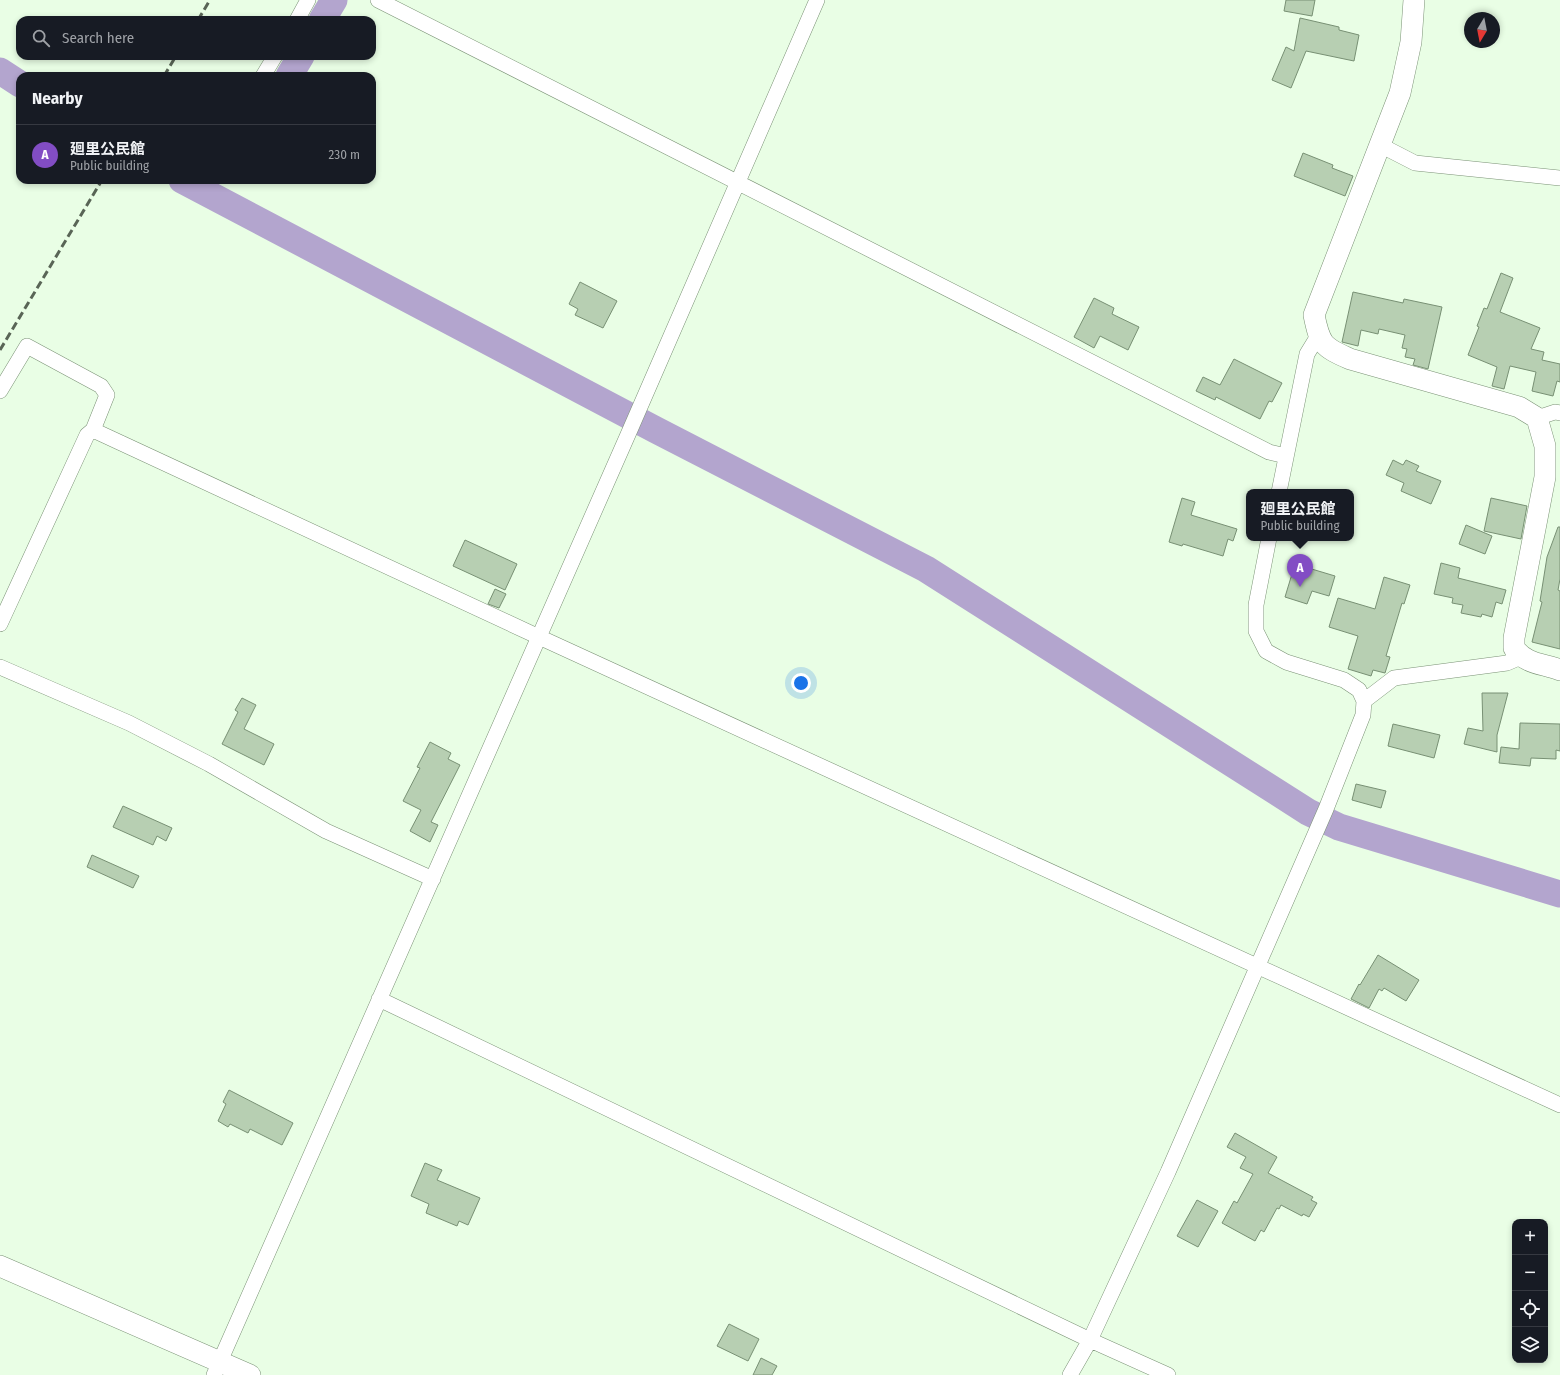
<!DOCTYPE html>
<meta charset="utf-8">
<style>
:root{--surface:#171b24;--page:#20242c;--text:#f1f3f6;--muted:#9ea1a6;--line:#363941;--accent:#824dc4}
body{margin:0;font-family:"Fira Sans Condensed","Noto Sans JP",sans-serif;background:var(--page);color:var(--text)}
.controls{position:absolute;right:12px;bottom:12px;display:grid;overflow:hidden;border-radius:8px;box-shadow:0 2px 6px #0003}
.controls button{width:36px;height:36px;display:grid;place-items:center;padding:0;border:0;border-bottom:1px solid var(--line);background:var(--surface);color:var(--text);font:20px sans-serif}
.compass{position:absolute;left:1464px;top:12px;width:36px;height:36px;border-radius:50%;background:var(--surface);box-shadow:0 2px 6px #0003;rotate:190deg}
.you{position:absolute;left:801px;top:683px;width:14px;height:14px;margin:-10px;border:3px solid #fff;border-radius:50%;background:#1a73e8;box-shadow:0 0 0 6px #1a73e833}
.badge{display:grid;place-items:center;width:26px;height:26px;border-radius:50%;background:var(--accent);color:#fff;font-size:13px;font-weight:700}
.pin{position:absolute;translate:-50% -33px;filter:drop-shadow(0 1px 2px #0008)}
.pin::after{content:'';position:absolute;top:21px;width:14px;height:12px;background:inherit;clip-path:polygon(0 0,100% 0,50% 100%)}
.popup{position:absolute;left:1246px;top:489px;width:108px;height:52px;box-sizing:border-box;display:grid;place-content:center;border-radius:8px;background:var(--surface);filter:drop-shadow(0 1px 3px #0005);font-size:13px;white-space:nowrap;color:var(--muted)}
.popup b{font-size:15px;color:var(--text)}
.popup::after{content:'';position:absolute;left:50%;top:100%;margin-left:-8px;border:8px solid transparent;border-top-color:var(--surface)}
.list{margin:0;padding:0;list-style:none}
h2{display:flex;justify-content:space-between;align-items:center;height:52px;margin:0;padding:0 16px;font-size:17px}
h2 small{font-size:13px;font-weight:400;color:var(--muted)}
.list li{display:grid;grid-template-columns:26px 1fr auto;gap:12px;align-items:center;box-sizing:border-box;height:60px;padding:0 16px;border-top:1px solid var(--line)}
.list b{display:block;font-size:15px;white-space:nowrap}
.list p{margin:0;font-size:13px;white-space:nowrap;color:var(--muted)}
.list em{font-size:13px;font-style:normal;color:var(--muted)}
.icon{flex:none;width:22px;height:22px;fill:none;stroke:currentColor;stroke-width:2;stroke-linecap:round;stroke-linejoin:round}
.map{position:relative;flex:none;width:1560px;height:1375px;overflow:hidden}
.search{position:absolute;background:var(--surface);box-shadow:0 2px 6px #0003;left:16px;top:16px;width:360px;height:44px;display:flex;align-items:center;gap:10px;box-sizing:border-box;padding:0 14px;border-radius:12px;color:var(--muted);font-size:15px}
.panel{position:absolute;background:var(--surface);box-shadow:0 2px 6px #0003;left:16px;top:72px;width:360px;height:112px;border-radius:12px}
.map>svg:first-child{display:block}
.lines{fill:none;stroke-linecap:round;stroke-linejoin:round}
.river{stroke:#b3a5ce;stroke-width:27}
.building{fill:#b7cfb2;stroke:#789074}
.street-casing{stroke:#7b9276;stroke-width:16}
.secondary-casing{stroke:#7b9276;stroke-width:22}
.street{stroke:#fff;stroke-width:15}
.secondary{stroke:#fff;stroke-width:21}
.rail{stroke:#596556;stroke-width:3;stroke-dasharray:8 4;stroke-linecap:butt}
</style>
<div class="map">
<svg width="1560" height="1375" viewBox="0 0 1560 1375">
<rect width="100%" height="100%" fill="#e9fee5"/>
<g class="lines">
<path class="river" d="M322,20l12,-20
M0,71l20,13
M289,76l12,-20
M182,180l474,250 270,139 382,243 31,15 221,67"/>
</g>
<path class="building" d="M1286,0h29l-3,16 -28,-5z
M1300,18l39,9v3l20,5 -5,26 -48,-10 -15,37 -19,-8 14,-33 8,4z
M1303,153l30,12 -1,3 21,8 -8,20 -51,-20z
M1501,273l12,5 -13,34 40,16 -9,21 13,3 -2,8 18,4v18l-3,-1 -4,15 -21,-5 4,-19 -26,-6 -6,23 -12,-3 5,-19 -29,-12 11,-28 -2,-1 7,-18 3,1z
M580,282l37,19 -14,27 -28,-13 3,-6 -9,-5z
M1353,292l50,11 1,-4 38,8 -14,62 -15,-4 2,-6 -10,-2 2,-8 -5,-1 3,-13 -26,-6 -1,5 -17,-4 -3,16 -16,-4z
M1094,298l20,10 -2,6 27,13 -11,23 -28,-14 -6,12 -20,-11z
M1234,359l48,24 -10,19 -3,-1 -9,18 -44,-22 -1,3 -19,-9 7,-14 17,8z
M1393,460l10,5 3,-5 13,6 -3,5 25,10 -10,23 -30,-13 3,-8 -18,-8z
M1182,498l13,4 -4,13 46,14 -4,12 -5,-2 -5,17 -40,-12 -1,2 -13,-4z
M1491,498l36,8 -6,33 -37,-8z
M1466,525l26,11 -7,18 -26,-10z
M1558,527h2v52l-2,11 2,1v58l-28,-7 10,-40 -2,-1 7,-44z
M465,540l52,24 -12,26 -52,-24z
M1441,563l19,5 -2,10 48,12 -4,14 -6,-2 -4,15 -10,-3 -1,3 -20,-4 2,-8 -11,-2 1,-5 -19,-4z
M1295,564l40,12 -6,20 -17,-5 -5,13 -22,-7z
M1384,577l26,8 -6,19 -2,-1 -16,53 4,1 -5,16 -12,-3 -2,6 -23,-7 10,-33 -29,-9 9,-29 37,11z
M495,589l11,5 -7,14 -11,-4z
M1482,693h26l-11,42v17l-33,-8 4,-16 15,3z
M242,698l14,7 -12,24 30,15 -10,21 -42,-21 16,-32 -3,-2z
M1520,723l40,1v27l-4,-1v9l-25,-1 -1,8 -31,-3 2,-16 18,2z
M1393,724l47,11 -6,23 -46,-12z
M430,742l21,11 -3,6 12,6 -29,57 7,3 -8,17 -20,-11 11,-21 -18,-9 17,-33 -3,-1z
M1356,784l30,7 -5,17 -29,-8z
M123,806l49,22 -6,13 -9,-5 -4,9 -40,-18z
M92,855l47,21 -6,12 -46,-21z
M1378,955l41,25 -13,21 -22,-13 -2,3 -3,-2 -10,19 -18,-9 8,-15 1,1z
M229,1090l64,33 -11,22 -32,-16 -2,4 -18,-9 -2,3 -10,-6 8,-17 -3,-2z
M1235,1133l42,24 -9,16 45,24 -2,3 6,3 -8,14 -6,-3 -1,2 -21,-11 -2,4 -2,-1 -13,24 -3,-2 -6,11 -33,-18 12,-22 3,2 16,-29 -13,-6 6,-11 -19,-10z
M425,1163l17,7 -5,10 43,18 -12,27 -9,-4 -2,5 -31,-13 3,-9 -18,-8z
M1197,1200l21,11 -20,36 -21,-11z
M729,1324l30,15 -11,22 -31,-15z
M761,1358l16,8 -5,9h-19z"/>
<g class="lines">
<defs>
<path id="street" d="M378,0l891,452 17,4
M297,20l11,-20
M263,76l12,-20
M1380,145l35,18 145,15
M0,391l27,-45 74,40 6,9 -14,35 -6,5 -87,189
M1537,418l18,-6 5,1
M93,430l446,207 1021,468
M1279,492l28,-138 11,-18
M0,667l129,56 80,41 117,67 107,48
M1364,701l30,-23 113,-15 14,-6
M379,999l711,341 78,35
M214,1375l416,-945 187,-430
M1070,1375l20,-35 78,-168 158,-363 37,-94 1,-14 -5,-11 -15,-10 -58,-18 -20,-11 -10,-20v-26l13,-67"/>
<path id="secondary" d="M1414,0l-3,42 -11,51 -86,222c6,30 9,32 36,44l169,48 18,11 8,28v31l-31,161v10c13,17 28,15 46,22
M0,1266l250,109"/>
</defs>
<use href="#street" class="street-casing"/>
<use href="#secondary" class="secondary-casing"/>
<use href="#street" class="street"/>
<use href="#secondary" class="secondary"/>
<path class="rail" d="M198,20l12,-20
M164,76l12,-20
M0,350l102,-170"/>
</g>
</svg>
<div class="controls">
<button>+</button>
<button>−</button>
<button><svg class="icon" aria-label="locate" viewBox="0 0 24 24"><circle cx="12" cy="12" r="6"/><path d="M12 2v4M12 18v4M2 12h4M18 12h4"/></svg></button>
<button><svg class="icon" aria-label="layers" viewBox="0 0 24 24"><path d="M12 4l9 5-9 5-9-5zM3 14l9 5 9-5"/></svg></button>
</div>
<svg class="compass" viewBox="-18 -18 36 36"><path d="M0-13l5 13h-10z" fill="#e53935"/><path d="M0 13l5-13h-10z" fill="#9ea1a6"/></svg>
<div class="you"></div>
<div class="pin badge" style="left:1300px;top:587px">A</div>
<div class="popup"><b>廻里公民館</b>Public building</div>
<div class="search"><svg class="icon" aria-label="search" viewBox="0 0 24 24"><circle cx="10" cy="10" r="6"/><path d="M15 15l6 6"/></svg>Search here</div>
<section class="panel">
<h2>Nearby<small></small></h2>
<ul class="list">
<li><span class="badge">A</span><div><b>廻里公民館</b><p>Public building</p></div><em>230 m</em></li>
</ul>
</section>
</div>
